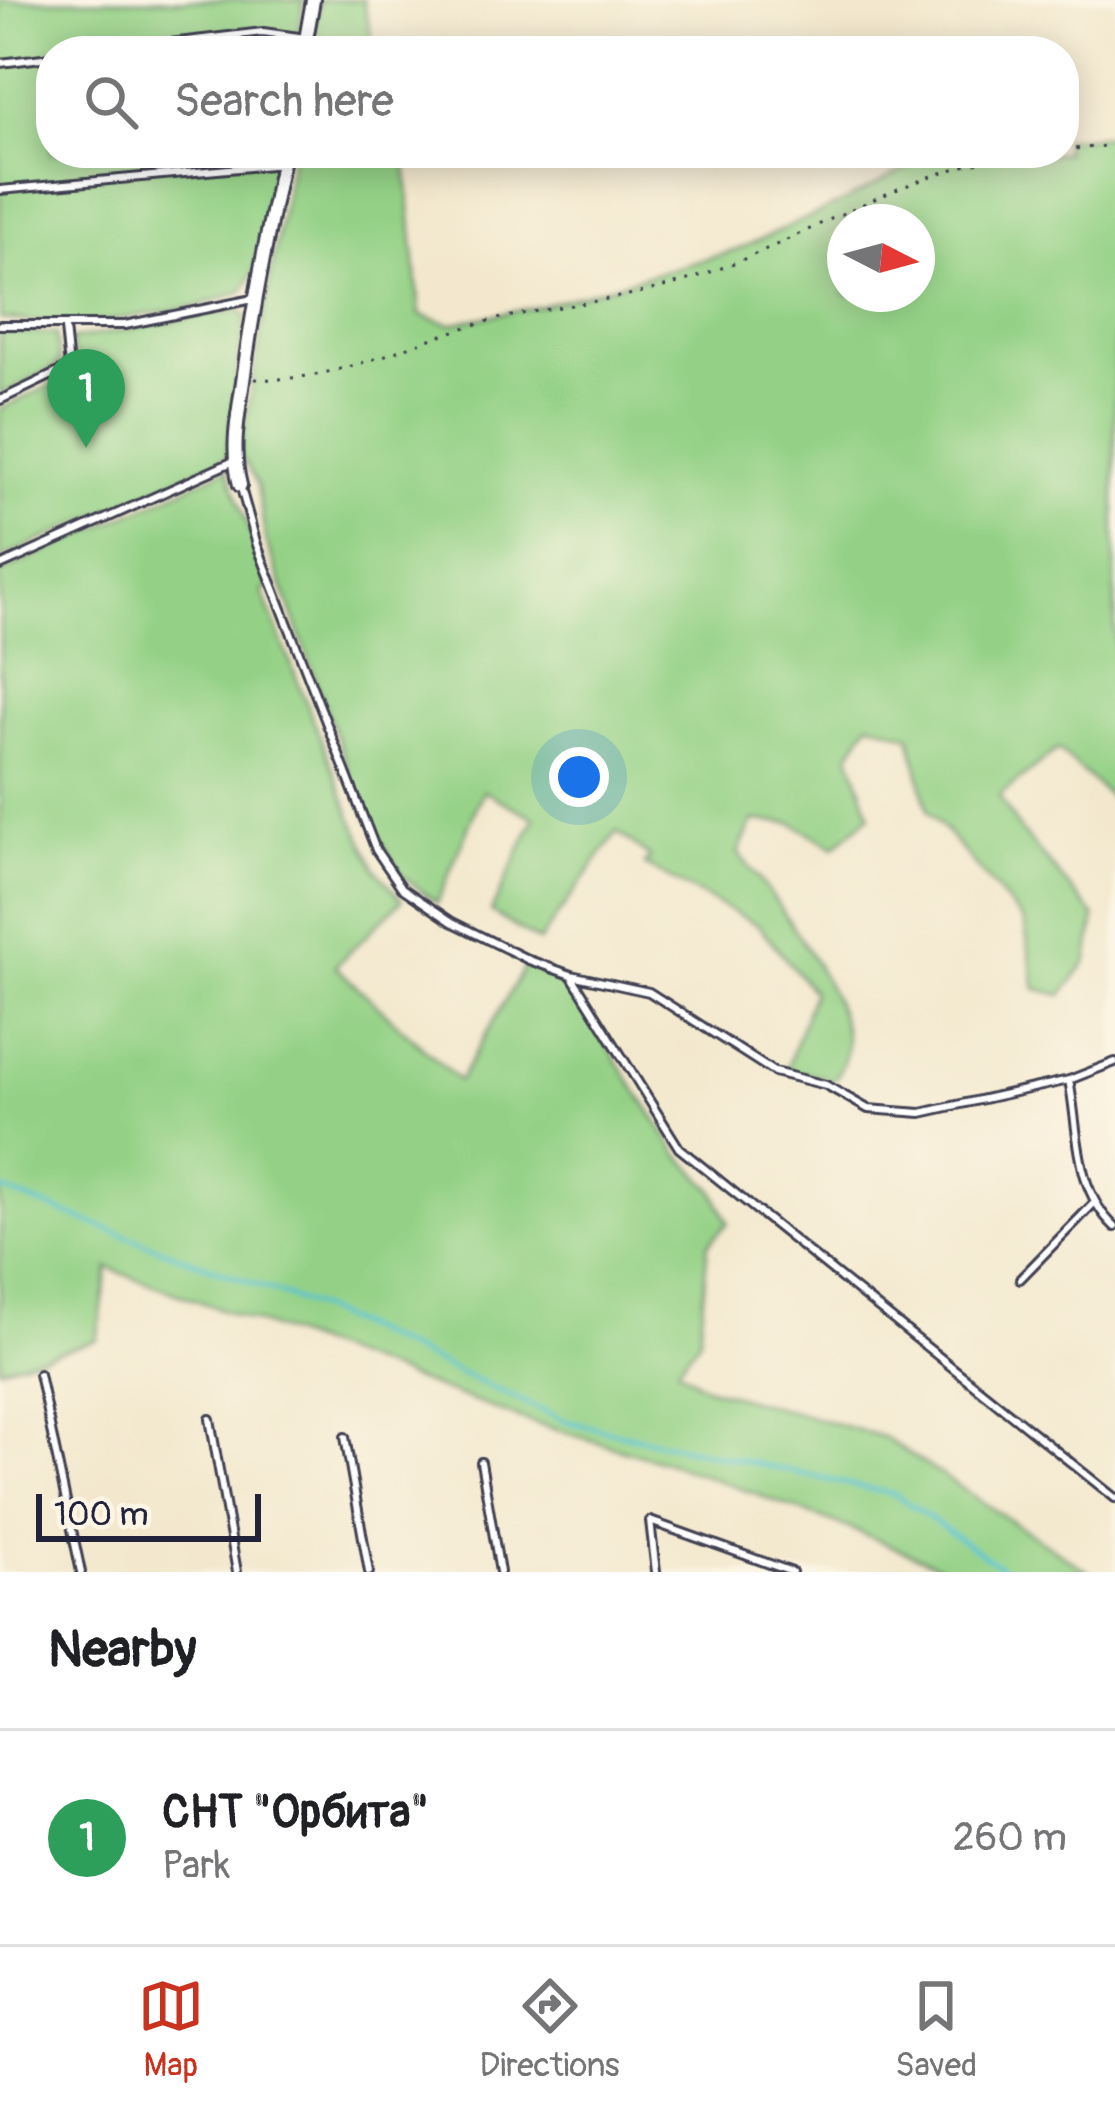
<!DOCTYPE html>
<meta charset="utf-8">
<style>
:root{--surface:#fff;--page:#f2f2f2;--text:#202124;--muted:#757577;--line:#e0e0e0;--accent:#c8321e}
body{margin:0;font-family:Pangolin,sans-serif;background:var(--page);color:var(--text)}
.compass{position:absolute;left:827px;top:204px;width:108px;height:108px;border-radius:50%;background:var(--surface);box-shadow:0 6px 30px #0003;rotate:96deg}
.scale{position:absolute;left:36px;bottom:30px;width:225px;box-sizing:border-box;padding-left:12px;border:6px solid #22223b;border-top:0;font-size:33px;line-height:42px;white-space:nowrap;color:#22223b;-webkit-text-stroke:9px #fcf5e5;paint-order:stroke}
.you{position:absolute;left:579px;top:777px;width:42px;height:42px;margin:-30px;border:9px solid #fff;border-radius:50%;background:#1a73e8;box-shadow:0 0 0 18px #1a73e833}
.badge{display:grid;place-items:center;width:78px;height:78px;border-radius:50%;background:var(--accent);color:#fff;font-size:39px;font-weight:700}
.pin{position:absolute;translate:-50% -99px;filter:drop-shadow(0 3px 6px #0008)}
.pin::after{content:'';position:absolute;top:63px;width:42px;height:36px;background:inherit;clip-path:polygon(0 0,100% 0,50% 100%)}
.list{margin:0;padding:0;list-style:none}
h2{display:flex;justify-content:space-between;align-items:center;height:156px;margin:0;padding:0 48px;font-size:51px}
h2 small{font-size:39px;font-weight:400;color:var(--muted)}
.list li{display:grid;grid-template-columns:78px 1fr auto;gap:36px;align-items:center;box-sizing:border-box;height:216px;padding:0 48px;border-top:3px solid var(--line)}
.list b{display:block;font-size:45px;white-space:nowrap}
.list p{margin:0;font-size:39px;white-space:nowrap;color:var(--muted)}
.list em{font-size:39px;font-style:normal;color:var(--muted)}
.icon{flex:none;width:66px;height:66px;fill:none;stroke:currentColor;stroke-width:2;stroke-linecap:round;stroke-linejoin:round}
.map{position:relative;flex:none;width:1115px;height:1572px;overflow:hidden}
.search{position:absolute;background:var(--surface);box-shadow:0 6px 30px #0003;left:36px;right:36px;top:36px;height:132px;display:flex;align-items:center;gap:30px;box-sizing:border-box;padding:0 42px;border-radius:48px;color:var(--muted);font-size:45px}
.sheet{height:372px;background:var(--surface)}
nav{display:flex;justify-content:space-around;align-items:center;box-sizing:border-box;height:168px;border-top:3px solid var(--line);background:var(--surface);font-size:33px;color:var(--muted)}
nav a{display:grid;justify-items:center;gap:6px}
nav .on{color:var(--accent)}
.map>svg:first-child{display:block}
.green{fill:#94d186;stroke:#5b7a60;stroke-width:3;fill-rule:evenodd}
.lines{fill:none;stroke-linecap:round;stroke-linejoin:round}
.stream{stroke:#57c3cf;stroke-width:4.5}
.service-casing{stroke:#414051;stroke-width:12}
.minor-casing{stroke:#414051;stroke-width:18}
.path{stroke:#414051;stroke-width:3;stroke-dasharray:3 9;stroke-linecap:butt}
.service{stroke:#fff;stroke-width:6}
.minor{stroke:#fff;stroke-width:12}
</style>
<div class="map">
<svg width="1115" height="1572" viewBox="0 0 1115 1572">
<rect width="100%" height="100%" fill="#fcf5e5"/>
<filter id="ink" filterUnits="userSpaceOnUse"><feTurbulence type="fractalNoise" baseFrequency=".00833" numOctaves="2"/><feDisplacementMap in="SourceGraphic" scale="24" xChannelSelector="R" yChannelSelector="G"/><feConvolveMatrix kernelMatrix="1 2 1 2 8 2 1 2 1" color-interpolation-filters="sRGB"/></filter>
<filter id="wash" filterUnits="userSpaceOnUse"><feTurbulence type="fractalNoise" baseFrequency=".004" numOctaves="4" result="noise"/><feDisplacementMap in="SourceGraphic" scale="48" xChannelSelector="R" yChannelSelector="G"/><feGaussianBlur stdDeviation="2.7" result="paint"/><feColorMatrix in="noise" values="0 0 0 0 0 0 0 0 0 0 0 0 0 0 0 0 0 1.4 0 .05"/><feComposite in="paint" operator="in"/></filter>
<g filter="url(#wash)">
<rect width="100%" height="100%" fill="#f3e8cd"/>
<path class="green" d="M0,0h304l-9,51h-244v102h225l-21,117 -12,21 -44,15 -118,19 -81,-6z
M320,0h43l12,51h-64z
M1115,135v667l-57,-53 -59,47 22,35 74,86 -7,43 -26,35 -26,-6 -12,-67 -96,-111 -18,-75 -41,-14 -19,32 20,61 -36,32 -42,-24 -39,-2 -15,32c32,38 116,151 108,200 -2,9 -8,19 -11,27l-48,-11 26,-77 -54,-66 -115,-61 6,-8 -33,-25 -78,110 -48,-30 44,-94 -52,-27 -46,112 -37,-29 -39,-70 -95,-262 -9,-58 -17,-30 52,-301h113l15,162 30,9 91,-18 193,-55 105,-47 97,-51h128v-14zM845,222h72v72h-72z
M239,309l7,6 -20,142 -226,102v-150l80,-37 -10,-32z
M0,332l56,2 4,30 -60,31z
M227,469l43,117 -8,5 89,224 24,53 27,32 -67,66 124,115 67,-117 41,21 110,167 37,39 14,32 -20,21 -9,96 -22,28 28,19 178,50 206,135h-135l-108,-45 -168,-61 -148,-44 -422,-154 -11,72 -97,28v-795z"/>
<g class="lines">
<path class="stream" d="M0,1189l311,116 254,116 331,74 112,77"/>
</g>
</g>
<g filter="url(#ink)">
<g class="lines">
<defs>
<path id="service" d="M102,51l161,-19 43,6
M0,63l51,-6
M0,190l282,-26
M0,325h125l128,-26
M0,400l69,-33 -4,-39
M241,488l16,57 119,305 26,38 50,34 77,38 42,15 78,17 125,80 52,13 42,24 53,4 148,-33 46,-18
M0,566l234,-105
M571,975l108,173 436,350
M1069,1080c10,50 5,109 46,147
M1020,1279l75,-77
M39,1374l42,198
M210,1419l27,153
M345,1437l24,135
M481,1462l19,110
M656,1572l-6,-51 142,51"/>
<path id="minor" d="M304,51l9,-51
M240,485c-10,-38 -1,-73 4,-111 10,-75 25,-147 40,-221"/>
</defs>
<use href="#service" class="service-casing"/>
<use href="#minor" class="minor-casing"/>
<path class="path" d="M1064,150l51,-5
M255,379c83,4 153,-37 230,-57 68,-17 139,-21 206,-43 115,-38 218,-114 341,-126"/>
<use href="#service" class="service"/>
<use href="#minor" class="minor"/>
</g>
</g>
</svg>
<svg class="compass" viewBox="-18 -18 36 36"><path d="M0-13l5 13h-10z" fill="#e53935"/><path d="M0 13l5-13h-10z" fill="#757577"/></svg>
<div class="scale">100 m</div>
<div class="you"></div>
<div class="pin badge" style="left:86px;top:448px;background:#2e9e5b">1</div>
<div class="search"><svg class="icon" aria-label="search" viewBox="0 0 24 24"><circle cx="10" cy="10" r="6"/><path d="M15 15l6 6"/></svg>Search here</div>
</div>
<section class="sheet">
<h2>Nearby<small></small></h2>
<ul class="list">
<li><span class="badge" style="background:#2e9e5b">1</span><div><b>CНТ &quot;Орбита&quot;</b><p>Park</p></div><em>260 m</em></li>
</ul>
</section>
<nav>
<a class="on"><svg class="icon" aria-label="map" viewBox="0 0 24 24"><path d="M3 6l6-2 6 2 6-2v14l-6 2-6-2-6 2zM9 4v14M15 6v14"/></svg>Map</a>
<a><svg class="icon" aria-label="directions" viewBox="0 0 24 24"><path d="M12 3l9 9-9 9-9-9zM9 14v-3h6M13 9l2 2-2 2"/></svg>Directions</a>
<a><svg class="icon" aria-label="saved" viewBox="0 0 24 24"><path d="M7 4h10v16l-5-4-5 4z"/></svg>Saved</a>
</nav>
